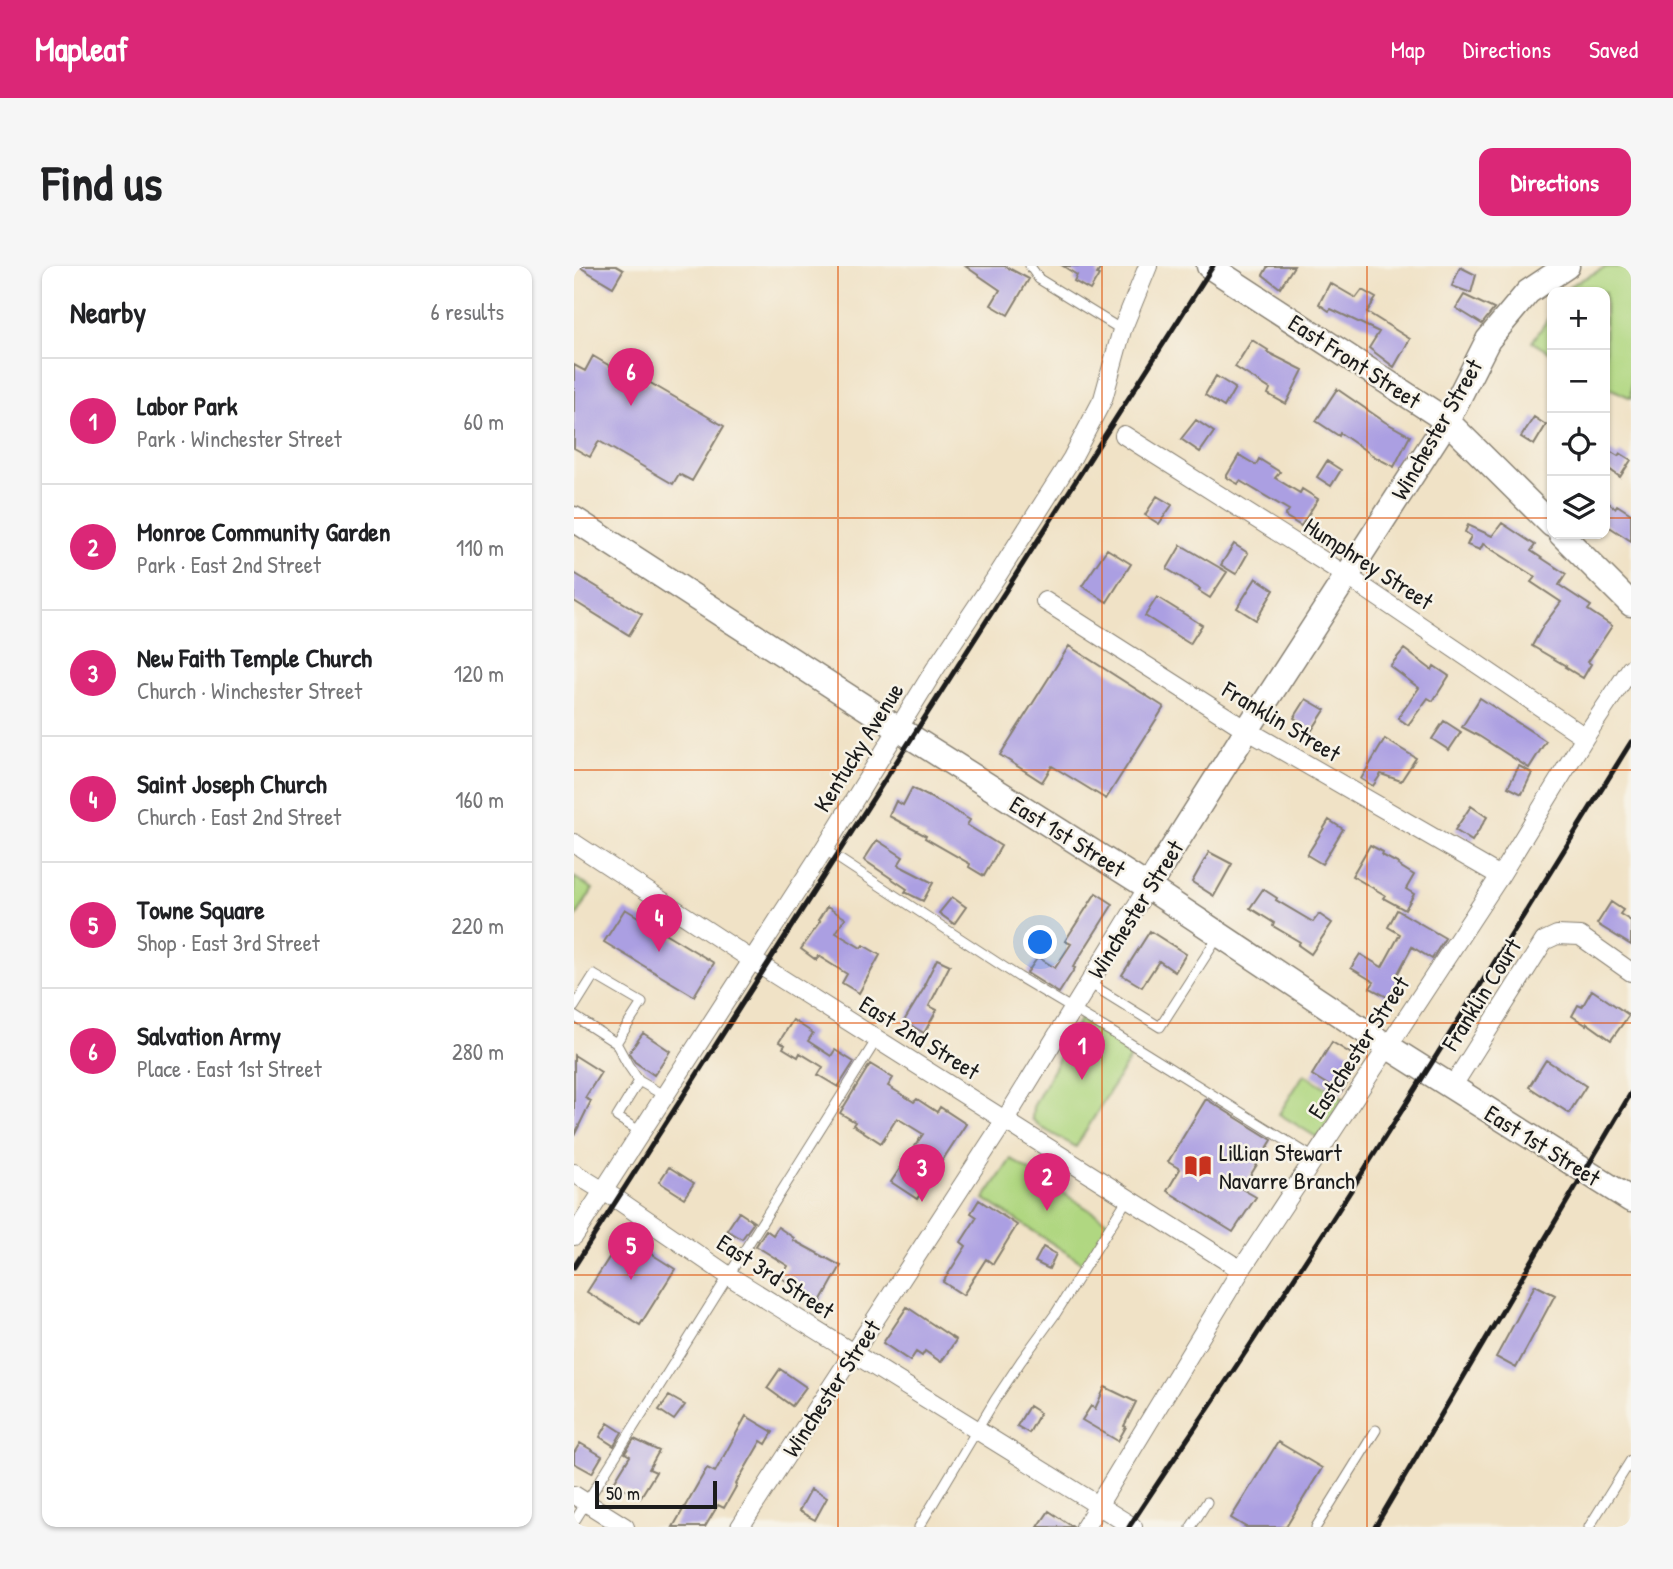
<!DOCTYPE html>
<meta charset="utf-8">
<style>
:root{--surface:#fff;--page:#f6f6f6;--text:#202124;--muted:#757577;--line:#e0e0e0;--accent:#db2777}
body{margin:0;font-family:"Patrick Hand",sans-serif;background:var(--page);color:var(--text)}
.controls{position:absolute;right:21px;top:21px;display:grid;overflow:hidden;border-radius:14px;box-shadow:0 2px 5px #0004}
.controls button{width:63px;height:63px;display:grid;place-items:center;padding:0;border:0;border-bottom:2px solid var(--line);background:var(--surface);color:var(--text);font:35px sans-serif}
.scale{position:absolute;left:21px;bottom:18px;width:122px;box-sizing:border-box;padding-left:7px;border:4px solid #1c1c1c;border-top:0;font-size:19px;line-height:24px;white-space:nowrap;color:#1c1c1c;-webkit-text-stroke:5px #f7f3e8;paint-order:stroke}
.you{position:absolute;left:467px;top:677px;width:24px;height:24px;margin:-18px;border:5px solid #fff;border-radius:50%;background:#1a73e8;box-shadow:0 0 0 10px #1a73e833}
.badge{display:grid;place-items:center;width:46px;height:46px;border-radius:50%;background:var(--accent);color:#fff;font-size:23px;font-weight:700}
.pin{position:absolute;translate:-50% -58px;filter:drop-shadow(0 2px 4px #0008)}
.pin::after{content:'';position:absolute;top:37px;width:24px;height:21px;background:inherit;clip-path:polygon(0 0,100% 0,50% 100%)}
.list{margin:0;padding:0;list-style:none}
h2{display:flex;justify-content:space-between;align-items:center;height:91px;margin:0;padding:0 28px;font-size:30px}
h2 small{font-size:23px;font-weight:400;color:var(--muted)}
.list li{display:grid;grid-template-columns:46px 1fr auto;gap:21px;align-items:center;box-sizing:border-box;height:126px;padding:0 28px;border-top:2px solid var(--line)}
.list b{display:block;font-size:26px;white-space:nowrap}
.list p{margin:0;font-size:23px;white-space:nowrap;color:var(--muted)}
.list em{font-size:23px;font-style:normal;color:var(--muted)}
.icon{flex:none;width:38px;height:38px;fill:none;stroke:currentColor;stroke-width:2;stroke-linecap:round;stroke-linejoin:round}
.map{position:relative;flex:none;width:1057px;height:1261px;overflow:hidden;border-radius:14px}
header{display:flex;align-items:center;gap:42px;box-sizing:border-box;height:98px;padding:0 35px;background:var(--accent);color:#fff}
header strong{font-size:33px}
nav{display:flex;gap:38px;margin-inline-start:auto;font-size:24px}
.intro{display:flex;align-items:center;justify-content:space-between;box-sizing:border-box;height:168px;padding:0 42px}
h1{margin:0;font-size:49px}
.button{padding:18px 32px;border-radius:14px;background:var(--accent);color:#fff;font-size:24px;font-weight:700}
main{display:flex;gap:42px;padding:0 42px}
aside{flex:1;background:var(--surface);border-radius:14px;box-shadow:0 2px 5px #0004}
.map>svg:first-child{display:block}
.green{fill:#b0d781;stroke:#667a4e;stroke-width:2}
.building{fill:#ab9fe2}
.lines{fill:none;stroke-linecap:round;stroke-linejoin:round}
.lane-casing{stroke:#867f71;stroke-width:11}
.street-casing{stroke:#867f71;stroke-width:20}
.secondary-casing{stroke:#867f71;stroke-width:27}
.lane{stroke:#fff;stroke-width:9}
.street{stroke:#fff;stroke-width:18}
.secondary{stroke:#fff;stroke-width:24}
.rail{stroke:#1c1c1c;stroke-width:5}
.grid{fill:none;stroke:#de560d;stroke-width:2;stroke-opacity:0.55}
.labels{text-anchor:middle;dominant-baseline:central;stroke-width:5;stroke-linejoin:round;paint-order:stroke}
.street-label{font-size:24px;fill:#1c1c1c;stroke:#f7f3e8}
.poi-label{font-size:24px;fill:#1c1c1c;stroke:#f7f3e8;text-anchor:start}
</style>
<header>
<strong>Mapleaf</strong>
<nav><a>Map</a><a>Directions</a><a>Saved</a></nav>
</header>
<div class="intro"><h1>Find us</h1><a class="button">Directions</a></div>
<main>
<aside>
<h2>Nearby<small>6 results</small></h2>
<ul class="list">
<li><span class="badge">1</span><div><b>Labor Park</b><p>Park · Winchester Street</p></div><em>60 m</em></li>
<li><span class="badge">2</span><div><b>Monroe Community Garden</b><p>Park · East 2nd Street</p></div><em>110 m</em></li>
<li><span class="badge">3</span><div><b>New Faith Temple Church</b><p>Church · Winchester Street</p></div><em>120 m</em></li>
<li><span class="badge">4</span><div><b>Saint Joseph Church</b><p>Church · East 2nd Street</p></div><em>160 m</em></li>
<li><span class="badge">5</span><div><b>Towne Square</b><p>Shop · East 3rd Street</p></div><em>220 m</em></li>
<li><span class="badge">6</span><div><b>Salvation Army</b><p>Place · East 1st Street</p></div><em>280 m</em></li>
</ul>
</aside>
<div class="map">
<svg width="1057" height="1261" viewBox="0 0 1057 1261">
<rect width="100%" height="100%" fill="#f7f3e8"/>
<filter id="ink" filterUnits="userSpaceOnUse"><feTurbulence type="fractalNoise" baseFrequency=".0143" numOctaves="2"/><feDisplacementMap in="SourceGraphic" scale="14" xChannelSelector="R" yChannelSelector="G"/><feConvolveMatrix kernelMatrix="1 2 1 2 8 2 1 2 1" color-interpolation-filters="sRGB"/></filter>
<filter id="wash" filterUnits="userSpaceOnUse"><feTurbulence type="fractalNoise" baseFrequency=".00686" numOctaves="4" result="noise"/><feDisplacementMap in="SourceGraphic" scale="28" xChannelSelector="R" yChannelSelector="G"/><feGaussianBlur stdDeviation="1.57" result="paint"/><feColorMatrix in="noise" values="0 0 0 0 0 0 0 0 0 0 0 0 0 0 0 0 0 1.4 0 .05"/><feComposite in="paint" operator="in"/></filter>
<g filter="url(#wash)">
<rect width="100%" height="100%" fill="#f0e2c6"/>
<path class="green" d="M1057,0v132l-26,-12v-94h-38l4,-7 35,-18z
M978,47v41l-20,-12z
M0,611l19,12 -19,31z
M506,753l53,34 -57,94 -34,-19 -10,-9 1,-12z
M730,808l39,24 -25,40 -39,-24z
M437,893l100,65 -27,40 -100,-65z"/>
<g id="blocks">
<path class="building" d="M4,0h38l7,4 -10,17z
M391,0h40l24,13 -21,36 -17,-10 9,-15z
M489,0h39l-5,8 2,1 -9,15 -16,-9 3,-6z
M694,0h26l-14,22 -17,-13z
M886,1l16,8 -5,18 -19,-7z
M756,17l26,15 6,-8 14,8 -9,14 43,27 -16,28 -25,-19 10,-16 -48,-23 -2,2 -10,-7z
M890,29l30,14 -12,15 -26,-16z
M678,74l16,10 -1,2 36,18 -17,34 -18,-10 2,-5 -35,-22z
M19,90l51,30 3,-5 77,45 -32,55 -13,-7 -6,10 -74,-43 -9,16 -16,-9v-83l11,6z
M642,110l19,12 -11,19 -19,-12z
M763,123l48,33 25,14 -16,31 -19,-10 -35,-24 -1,3 -23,-15z
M960,151l12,8 -12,20 -13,-8z
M622,154l18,12 -14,20 -19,-13z
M1031,182l13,8 2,-3 11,7 -11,17 -15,-11z
M665,189l17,10 3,-6 21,13 -5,6 25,15 2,-4 16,10 -17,27 -16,-10 4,-6 -49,-29 -2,3 -12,-7z
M753,195l14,9 -10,16 -14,-9z
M583,230l15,9 -13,19 -14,-9z
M1031,234l10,8 2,-3 14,9v27l-26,-17z
M928,257l33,22 -4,6 35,23 -7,11 32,21 -3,4 24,16 -24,36 3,2 -8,14 -18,-11 1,-1 -34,-20 11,-20 18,-24 -30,-20 4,-5 -36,-23 -16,-10 -3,6 -13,-5 4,-9 -6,-4 3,-7 24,11z
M660,278l14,9 -12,21 -15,-9z
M607,279l46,27 -17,26 -11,-7 1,-2 -33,-20z
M533,283l24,15 -24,38 -25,-16z
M0,307l68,41 -13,21 -55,-34z
M682,312l18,12 -18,30 -19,-12z
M583,331l45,28 -12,19 -45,-28z
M495,380l95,61 -58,92 -54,-33 -10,16 -42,-27z
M830,383l28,21 2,-4 15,10 -16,25 -5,-3 -20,27 -10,-7 21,-30 -29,-22z
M906,432l66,43 -17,27 -50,-32 -17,-9z
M732,433l19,11 -13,20 -18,-12z
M870,455l17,11 -12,18 -17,-11z
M811,473l31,19 -15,23 -20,-7 -8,12 -12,-7z
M945,500l13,7 -10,21 -14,-7z
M338,522l33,17 25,15 -3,5 34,21 -17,30 -15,-9 1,-3 -45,-26 1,-2 -37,-20 7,-15 7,4z
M897,540l16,11 -15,24 -17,-11z
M755,554l14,9 -21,35 -15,-9z
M303,574l26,17 -5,8 35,18 -10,18 -18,-9 2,-3 -43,-29z
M796,579l13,7 -1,3 17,9 -1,1 16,10 -8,14 8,5 -9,16 -22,-12 2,-3 -33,-19z
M635,586l23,12 -18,32 -22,-14z
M689,623l14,9 -1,2 37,22 6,-8 13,9 -21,31 -13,-9 2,-3 -27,-16 1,-3 -24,-15z
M522,627l17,11 -40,63 2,1 -16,25 -32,-20 11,-16 17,11 16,-24 -6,-3z
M378,631l14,10 -12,17 -15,-11z
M1037,636l12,8 -3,4 11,7v24l-34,-21z
M253,641l18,11 -9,15 25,15 2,-3 17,10 -21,38 -17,-10 5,-9 -29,-18 -2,4 -15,-11 19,-27 -2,-1z
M51,643l89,54 -20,33 -90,-54z
M823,644l48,28 -13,21 -20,-12 -15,28 3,2 -11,21 -19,-10 4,-6 -23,-14 9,-14 22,13 18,-33 -12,-7z
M576,665l36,23 -11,18 -16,-11 -17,26 -20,-12z
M363,693l13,6 -21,41 8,4 -13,23 -20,-12 22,-36h-2z
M1018,724l37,25 -18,25 -24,-17 -1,2 -14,-9 6,-11 4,2z
M219,754l20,13 -5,8 23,15 4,-6 19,12 -16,25 -20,-12 5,-8 -23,-14 -2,4 -15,-9 2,-3 -6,-3z
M69,767l27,18 -16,24 -19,-13 -6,-9z
M758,776l26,16 -13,21 4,2 -8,12 -29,-18z
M0,789l27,17 -16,26 6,3 -17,35z
M972,794l40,26 -17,27 -40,-26z
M296,798l23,14 -5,8 26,16 3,-3 20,13 3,-5 26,17 -49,75 -26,-17 32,-48 -26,-16 -16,25 -28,-18 2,-3 -15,-9z
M632,833l66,41 -30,49 14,8 -23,35 -66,-41 13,-22 -12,-7z
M95,901l25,16 -10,15 -25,-16z
M405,934l38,25 -24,39 -7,-5 -23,36 -20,-13 23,-36 -5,-4 16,-25 -6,-4z
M165,946l15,10 -12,17 -15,-9z
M204,961l16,11 -1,2 48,26 -22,39 -18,-10 3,-4 -23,-13 7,-12 -32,-20 10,-16 7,5z
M49,970l52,33 -35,56 -53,-33z
M469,981l13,7 -7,15 -14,-7z
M961,1019l20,10 -39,73 -20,-11z
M333,1041l49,33 -15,22 -16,-11 -3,5 -6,-4 -6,9 -27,-18z
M206,1103l26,18 -14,19 -25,-18z
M531,1121l31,15 -12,24 2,1 -8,14 -36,-21 9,-14 4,3z
M95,1130l16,9 -11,15 -15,-10z
M455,1140l11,7 -11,20 -12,-7z
M172,1150l27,16 -7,12 -5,-3 -25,43 1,1 -13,23 -6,-3 -13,22h-32l34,-59 8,4z
M34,1157l14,9 -8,14 -14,-9z
M60,1173l25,12 -10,18 7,3 -16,26 -26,-16 16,-26 -5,-3z
M704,1176l44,26 -36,59h-40l-15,-9z
M6,1177l22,13 -10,17 -18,-10v-10z
M237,1223l16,9 -12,22 -16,-9z
M475,1245l24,16h-35z"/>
</g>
</g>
<g filter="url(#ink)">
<use href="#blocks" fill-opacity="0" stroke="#867f71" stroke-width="2"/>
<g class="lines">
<defs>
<path id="lane" d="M456,0l9,13 83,51
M250,583l195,128 96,57 199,124
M515,717l71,44 58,-90
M0,741l20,-32 48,28 -26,40
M0,750l42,27 12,22 11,16
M67,866l-24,-15 22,-36 26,15
M0,1256l303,-483
M345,1261l76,-127 26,-39 35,-48 72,-115
M617,1261l16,-25
M742,1261l60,-97
M1015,1261l42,-67"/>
<path id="street" d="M550,169l223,141 238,161
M471,335l202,129 253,146
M0,577l178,117 489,310
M878,821l92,-146 13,-6 23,1 51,36
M0,907l44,27 111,76 404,251
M0,970l250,-387 111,-180 64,-96 73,-115 31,-59 19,-69 26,-64
M0,1229l51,32
M166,1261l265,-407 143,-233
M511,1261l156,-257 259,-394 85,-139 46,-69"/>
<path id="secondary" d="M635,0l238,155 105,104
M0,253l323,209 251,159 239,159 244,154
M987,268l70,70
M574,621l99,-157 200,-309 41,-81 40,-48 39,-26"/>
</defs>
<use href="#lane" class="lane-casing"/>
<use href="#street" class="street-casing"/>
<use href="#secondary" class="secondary-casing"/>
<use href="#lane" class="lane"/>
<use href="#street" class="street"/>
<use href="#secondary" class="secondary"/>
<path class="rail" d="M0,1001l639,-1001
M555,1261c42,-65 87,-129 129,-194 129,-194 250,-393 373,-591
M801,1261l256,-434"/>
</g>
</g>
<path class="grid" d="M264,0v1261M528,0v1261M793,0v1261M0,252h978M1031,252h26M0,504h1057M0,757h1057M0,1009h1057"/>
<defs>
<symbol id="library-bare" viewBox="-9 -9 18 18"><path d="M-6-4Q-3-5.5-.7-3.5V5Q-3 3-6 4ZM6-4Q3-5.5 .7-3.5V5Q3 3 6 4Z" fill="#c8321e" stroke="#f7f3e8" stroke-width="2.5" paint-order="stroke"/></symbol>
</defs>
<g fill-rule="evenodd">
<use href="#library-bare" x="605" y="881" width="38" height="38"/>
</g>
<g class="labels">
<g class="street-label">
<text transform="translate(781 95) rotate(33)">East Front Street</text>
<text transform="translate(862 163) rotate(-60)">Winchester Street</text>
<text transform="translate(795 297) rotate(33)">Humphrey Street</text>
<text transform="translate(708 455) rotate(31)">Franklin Street</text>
<text transform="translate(284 481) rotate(-58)">Kentucky Avenue</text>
<text transform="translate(494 570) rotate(32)">East 1st Street</text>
<text transform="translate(561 643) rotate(-58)">Winchester Street</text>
<text transform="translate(907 728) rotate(-58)">Franklin Court</text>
<text transform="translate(346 771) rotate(32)">East 2nd Street</text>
<text transform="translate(784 781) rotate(-57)">Eastchester Street</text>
<text transform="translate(969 879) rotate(32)">East 1st Street</text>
<text transform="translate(202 1010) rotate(33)">East 3rd Street</text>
<text transform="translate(257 1122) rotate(-57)">Winchester Street</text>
</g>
<g class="poi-label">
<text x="645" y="886">Lillian Stewart<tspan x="645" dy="28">Navarre Branch</tspan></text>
</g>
</g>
</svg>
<div class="controls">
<button>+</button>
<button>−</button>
<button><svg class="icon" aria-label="locate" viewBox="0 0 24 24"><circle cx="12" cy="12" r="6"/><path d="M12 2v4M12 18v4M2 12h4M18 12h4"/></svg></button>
<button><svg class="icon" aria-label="layers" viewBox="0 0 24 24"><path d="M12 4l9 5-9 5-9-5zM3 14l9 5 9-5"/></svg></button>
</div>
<div class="scale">50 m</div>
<div class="you"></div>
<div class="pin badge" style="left:508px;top:814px">1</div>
<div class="pin badge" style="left:473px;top:945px">2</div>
<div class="pin badge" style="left:348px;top:936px">3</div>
<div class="pin badge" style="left:85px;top:686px">4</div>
<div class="pin badge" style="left:57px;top:1014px">5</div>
<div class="pin badge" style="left:57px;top:140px">6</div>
</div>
</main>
